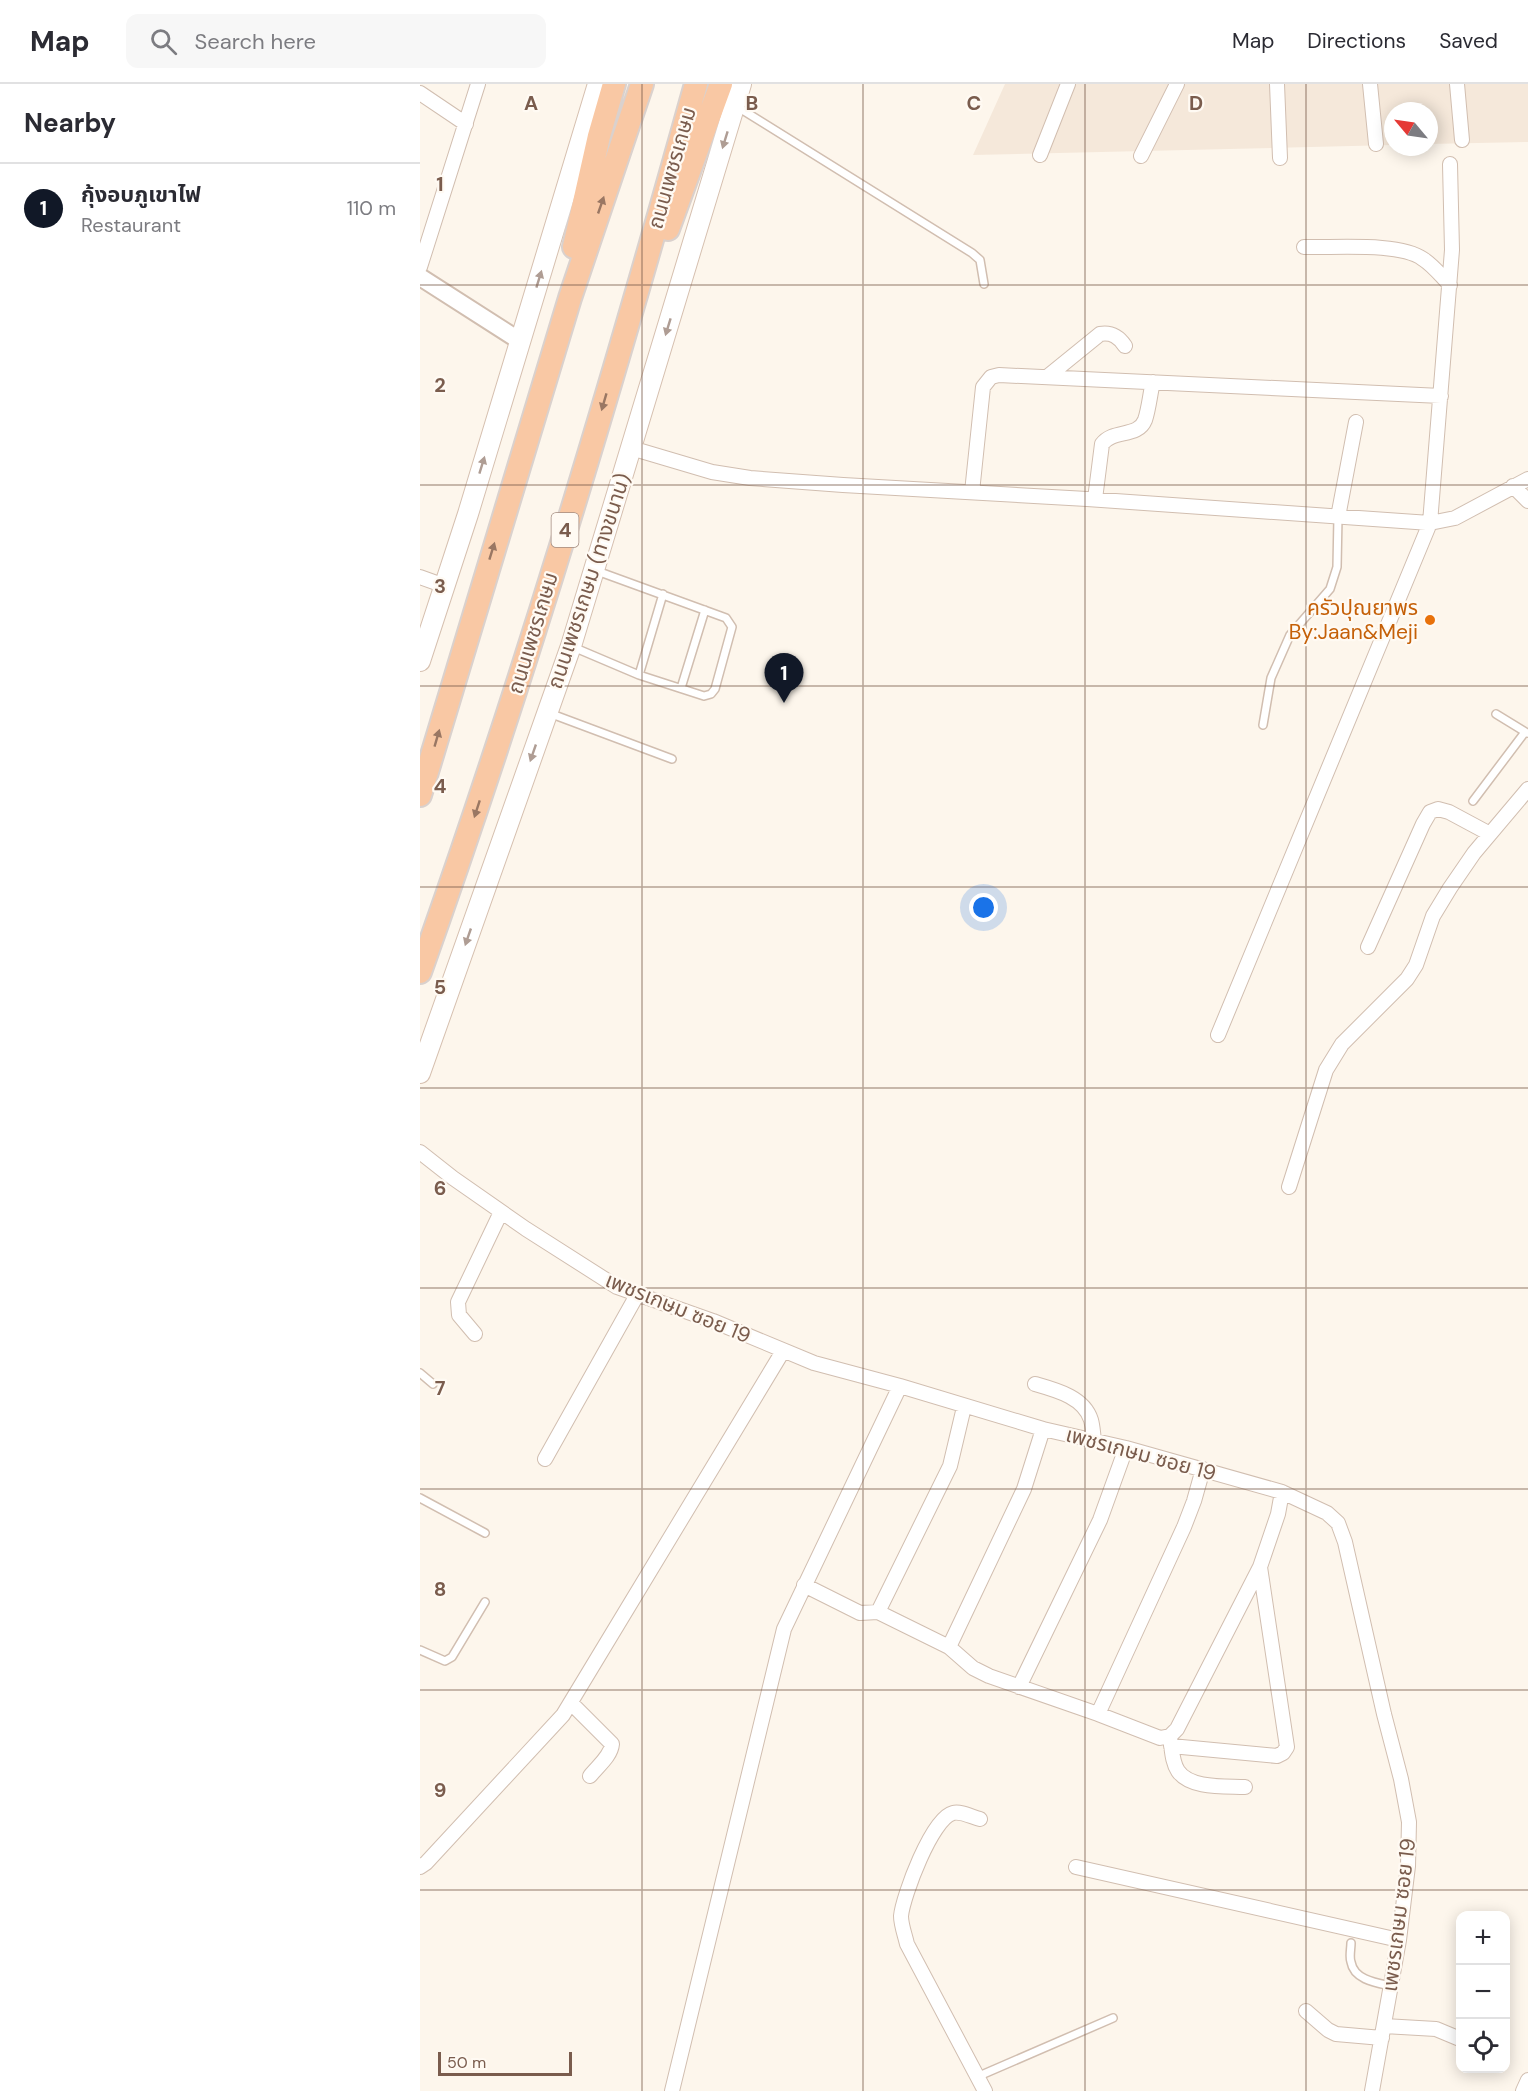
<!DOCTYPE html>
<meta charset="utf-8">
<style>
:root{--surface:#fff;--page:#f7f7f7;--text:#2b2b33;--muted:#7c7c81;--line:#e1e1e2;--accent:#111827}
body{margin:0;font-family:"DM Sans","Noto Sans Thai",sans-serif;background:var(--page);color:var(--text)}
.controls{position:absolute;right:18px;bottom:18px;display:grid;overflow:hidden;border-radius:12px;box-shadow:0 3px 15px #0003}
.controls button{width:54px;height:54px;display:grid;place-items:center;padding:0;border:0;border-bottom:2px solid var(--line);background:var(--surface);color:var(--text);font:30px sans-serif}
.compass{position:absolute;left:964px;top:18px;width:54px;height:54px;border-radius:50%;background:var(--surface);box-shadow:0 3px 15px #0003;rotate:299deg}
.scale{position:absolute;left:18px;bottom:15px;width:134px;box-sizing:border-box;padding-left:6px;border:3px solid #7a5c4d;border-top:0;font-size:16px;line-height:21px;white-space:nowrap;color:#7a5c4d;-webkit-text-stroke:4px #fffaf3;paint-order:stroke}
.you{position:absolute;left:564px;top:824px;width:21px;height:21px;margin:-15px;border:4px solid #fff;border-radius:50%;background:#1a73e8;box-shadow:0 0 0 9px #1a73e833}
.badge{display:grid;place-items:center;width:39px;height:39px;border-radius:50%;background:var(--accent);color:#fff;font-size:20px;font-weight:700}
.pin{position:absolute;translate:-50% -50px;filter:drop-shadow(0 2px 3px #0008)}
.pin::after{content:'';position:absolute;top:32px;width:21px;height:18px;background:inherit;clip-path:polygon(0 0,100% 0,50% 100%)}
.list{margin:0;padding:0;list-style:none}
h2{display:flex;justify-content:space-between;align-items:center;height:78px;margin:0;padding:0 24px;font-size:26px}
h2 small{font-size:20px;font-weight:400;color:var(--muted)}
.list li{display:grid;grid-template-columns:39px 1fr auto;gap:18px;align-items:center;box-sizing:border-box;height:90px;padding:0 24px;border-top:2px solid var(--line)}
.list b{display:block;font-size:22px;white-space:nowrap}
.list p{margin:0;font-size:20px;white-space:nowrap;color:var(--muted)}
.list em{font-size:20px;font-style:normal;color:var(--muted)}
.icon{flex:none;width:33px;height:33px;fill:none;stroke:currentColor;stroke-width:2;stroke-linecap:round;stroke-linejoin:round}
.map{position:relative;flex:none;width:1108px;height:2007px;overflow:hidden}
header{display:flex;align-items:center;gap:36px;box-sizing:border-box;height:84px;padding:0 30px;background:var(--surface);border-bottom:2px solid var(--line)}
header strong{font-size:28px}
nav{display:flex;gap:33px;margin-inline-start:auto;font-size:21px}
.search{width:420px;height:54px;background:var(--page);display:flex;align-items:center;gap:15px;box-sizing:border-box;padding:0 21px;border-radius:12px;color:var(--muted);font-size:22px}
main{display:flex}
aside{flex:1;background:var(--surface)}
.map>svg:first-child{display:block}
.residential{fill:#f5e8da}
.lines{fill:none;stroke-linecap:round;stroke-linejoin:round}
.service-casing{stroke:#d1beb0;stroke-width:10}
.minor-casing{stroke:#d1beb0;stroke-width:16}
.tertiary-casing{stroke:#d1beb0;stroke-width:20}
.secondary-casing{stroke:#d6c0b0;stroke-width:22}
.trunk-casing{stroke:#dad1cd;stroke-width:26}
.service{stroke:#fff;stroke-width:7}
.minor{stroke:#fff;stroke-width:14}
.tertiary{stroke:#fff;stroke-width:16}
.secondary{stroke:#fff;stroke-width:20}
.trunk{stroke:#f9c8a4;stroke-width:22}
.oneway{fill:#af9d94}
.oneway2{fill:#9a7763}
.grid{fill:none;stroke:#7a5c4d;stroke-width:1.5;stroke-opacity:0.55}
.food-dot{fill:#e8710a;stroke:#fffaf3;stroke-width:2}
.labels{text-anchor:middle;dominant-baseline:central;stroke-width:4.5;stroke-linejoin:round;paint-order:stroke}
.shield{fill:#fffaf3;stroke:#a28b7f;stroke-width:1.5}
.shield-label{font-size:20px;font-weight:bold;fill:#7a5c4d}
.street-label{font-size:21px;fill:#7a5c4d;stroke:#fffaf3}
.food-label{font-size:21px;fill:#c56008;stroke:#fffaf3;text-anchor:end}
.grid-label{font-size:20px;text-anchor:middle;font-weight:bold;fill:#7a5c4d;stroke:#fffaf3;stroke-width:4.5;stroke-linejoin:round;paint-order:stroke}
</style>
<header>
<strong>Map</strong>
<div class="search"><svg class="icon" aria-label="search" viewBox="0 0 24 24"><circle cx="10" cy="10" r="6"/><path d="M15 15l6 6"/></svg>Search here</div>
<nav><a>Map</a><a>Directions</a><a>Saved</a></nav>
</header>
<main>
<aside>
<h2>Nearby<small></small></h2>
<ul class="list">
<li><span class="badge">1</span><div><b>กุ้งอบภูเขาไฟ</b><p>Restaurant</p></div><em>110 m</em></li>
</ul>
</aside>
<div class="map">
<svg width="1108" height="2007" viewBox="0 0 1108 2007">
<rect width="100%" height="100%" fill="#fdf6ec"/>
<path class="residential" d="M585,0h523v58l-99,2v-33h-36v34l-420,10z"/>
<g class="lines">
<defs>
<path id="service" d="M316,22l236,147 8,7 4,24
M153,563l66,28 65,21 7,-2 4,-5 17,-62 -6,-9 -129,-47
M219,591l24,-81
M261,604l24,-78
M129,629l123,46
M1076,630l31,19
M843,641l8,-47 19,-43 40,-46 7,-22 1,-50
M1053,717l52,-69
M0,1289l13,11
M0,1414l65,35
M0,1566l25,11 7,-4 33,-55
M931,1859c0,6 -2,14 0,19 3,18 26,21 40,24
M559,1992l134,-58"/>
<path id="minor" d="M857,0l3,74
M950,0l6,60
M1037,0l5,56
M0,9l46,31
M620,71l28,-71
M721,72l36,-72
M884,163c31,1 96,-5 119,12 11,7 18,17 27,26
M0,183l58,-183
M627,293l53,-43c12,-2 19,3 25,12
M211,364l81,24 38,6 93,7 244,14 343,24 25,-5 73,-39
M1093,402l15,15
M552,408l11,-105 8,-10 8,-2 442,21
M675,415l7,-55c11,-15 36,-6 43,-24 4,-12 5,-26 8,-38
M918,433l18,-95
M0,493l25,9
M948,863l55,-123 7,-12 8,-3 11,3 41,22
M798,951l212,-512 22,-273 -2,-86
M0,1068l33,26 73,51 91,58 96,34 101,42 86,23 143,43 83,19 156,44 45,21 11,10 7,19 39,172 17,65 8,43 -1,44 -9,74 -27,151
M869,1103l37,-117 16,-26 65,-65 9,-14 17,-49 17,-28 24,-35 54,-64
M55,1250l-16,-19 -1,-13 43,-90
M615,1300c21,6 49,13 56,36 2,7 2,14 3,20
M125,1375l92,-164
M384,1501l56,28 18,-1 71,35 24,21 16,8 109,38 62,24 10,-2 7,-7 83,-162 18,-53 4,-22
M458,1528l72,-146 14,-59
M529,1563l75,-158 19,-60
M599,1603l81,-167 26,-72
M151,1619l41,41c-1,12 -14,22 -22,32
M678,1630l86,-187 10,-26 9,-32
M750,1654c2,11 2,24 8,33 12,18 47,15 67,16
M751,1662l106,10 6,-3 4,-6 -27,-180
M560,1735c-8,-2 -19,-8 -27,-6 -21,5 -50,83 -52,103 0,9 4,19 6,28l78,147
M0,1783l6,-4 137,-148 220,-364
M656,1783l323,73
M886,1927l22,19 8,4 46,4
M964,1942l52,3 24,10
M252,2007l112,-462 116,-243
M1103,2007l5,-11"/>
<path id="tertiary" d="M0,193l100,64"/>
<path id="secondary" d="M0,577l48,-147 130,-430
M0,989l151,-427 170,-562"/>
<path id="trunk" d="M248,145l53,-145
M154,163l25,-111 15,-52
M0,711l150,-497 72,-214
M0,888c104,-292 193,-590 276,-888"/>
</defs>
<use href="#service" class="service-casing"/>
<use href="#minor" class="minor-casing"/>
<use href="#tertiary" class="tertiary-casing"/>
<use href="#secondary" class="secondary-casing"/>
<use href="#trunk" class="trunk-casing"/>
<use href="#service" class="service"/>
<use href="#minor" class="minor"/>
<use href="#tertiary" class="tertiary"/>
<use href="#secondary" class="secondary"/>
<use href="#trunk" class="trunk"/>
</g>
<defs><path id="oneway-solid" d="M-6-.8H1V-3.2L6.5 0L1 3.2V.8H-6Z" transform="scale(1.5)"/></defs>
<g class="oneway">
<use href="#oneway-solid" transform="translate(305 56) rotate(107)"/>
<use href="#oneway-solid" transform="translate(119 195) rotate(-73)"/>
<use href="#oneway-solid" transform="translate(248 243) rotate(107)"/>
<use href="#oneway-solid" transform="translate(62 381) rotate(-73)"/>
<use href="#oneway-solid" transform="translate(113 669) rotate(109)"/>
<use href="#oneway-solid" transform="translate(48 853) rotate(109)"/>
</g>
<g class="oneway2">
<use href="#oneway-solid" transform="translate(181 121) rotate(-71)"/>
<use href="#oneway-solid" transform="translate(184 318) rotate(106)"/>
<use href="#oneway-solid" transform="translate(72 467) rotate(-73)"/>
<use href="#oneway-solid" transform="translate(17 654) rotate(-74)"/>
<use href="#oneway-solid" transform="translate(57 725) rotate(108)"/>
</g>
<path class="grid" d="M222,0v2007M443,0v2007M665,0v2007M886,0v2007M0,201h1108M0,401h1108M0,602h1108M0,803h1108M0,1004h1108M0,1204h1108M0,1405h1108M0,1606h1108M0,1806h1108"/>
<circle class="food-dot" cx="1010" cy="536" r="6"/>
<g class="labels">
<rect class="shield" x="131.5" y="429" width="27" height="34" rx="4.5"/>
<g class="shield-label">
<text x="145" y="446">4</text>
</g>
<g class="street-label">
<text transform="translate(252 84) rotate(-74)">ถนนเพชรเกษม</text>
<text transform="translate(169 497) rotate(-72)">ถนนเพชรเกษม (ทางขนาน)</text>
<text transform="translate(113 549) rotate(-73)">ถนนเพชรเกษม</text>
<text transform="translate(258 1224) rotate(22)">เพชรเกษม ซอย 19</text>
<text transform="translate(721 1370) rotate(15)">เพชรเกษม ซอย 19</text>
<text transform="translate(979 1831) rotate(-83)">เพชรเกษม ซอย 19</text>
</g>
<g class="food-label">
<text x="998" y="524">ครัวปุณยาพร<tspan x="998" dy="24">By:Jaan&amp;Meji</tspan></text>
</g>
</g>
<g class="grid-label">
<text x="111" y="26">A</text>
<text x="332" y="26">B</text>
<text x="554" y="26">C</text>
<text x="776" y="26">D</text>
<text x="20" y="107">1</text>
<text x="20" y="308">2</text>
<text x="20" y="509">3</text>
<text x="20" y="709">4</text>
<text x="20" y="910">5</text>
<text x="20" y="1111">6</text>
<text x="20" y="1311">7</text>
<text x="20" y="1512">8</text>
<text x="20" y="1713">9</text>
</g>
</svg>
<div class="controls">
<button>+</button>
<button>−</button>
<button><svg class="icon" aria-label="locate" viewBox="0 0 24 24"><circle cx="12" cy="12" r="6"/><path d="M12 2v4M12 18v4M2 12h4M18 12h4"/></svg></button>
</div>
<svg class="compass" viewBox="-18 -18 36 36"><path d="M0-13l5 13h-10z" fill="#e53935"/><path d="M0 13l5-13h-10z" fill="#7c7c81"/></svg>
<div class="scale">50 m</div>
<div class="you"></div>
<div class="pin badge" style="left:364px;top:619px">1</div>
</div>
</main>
